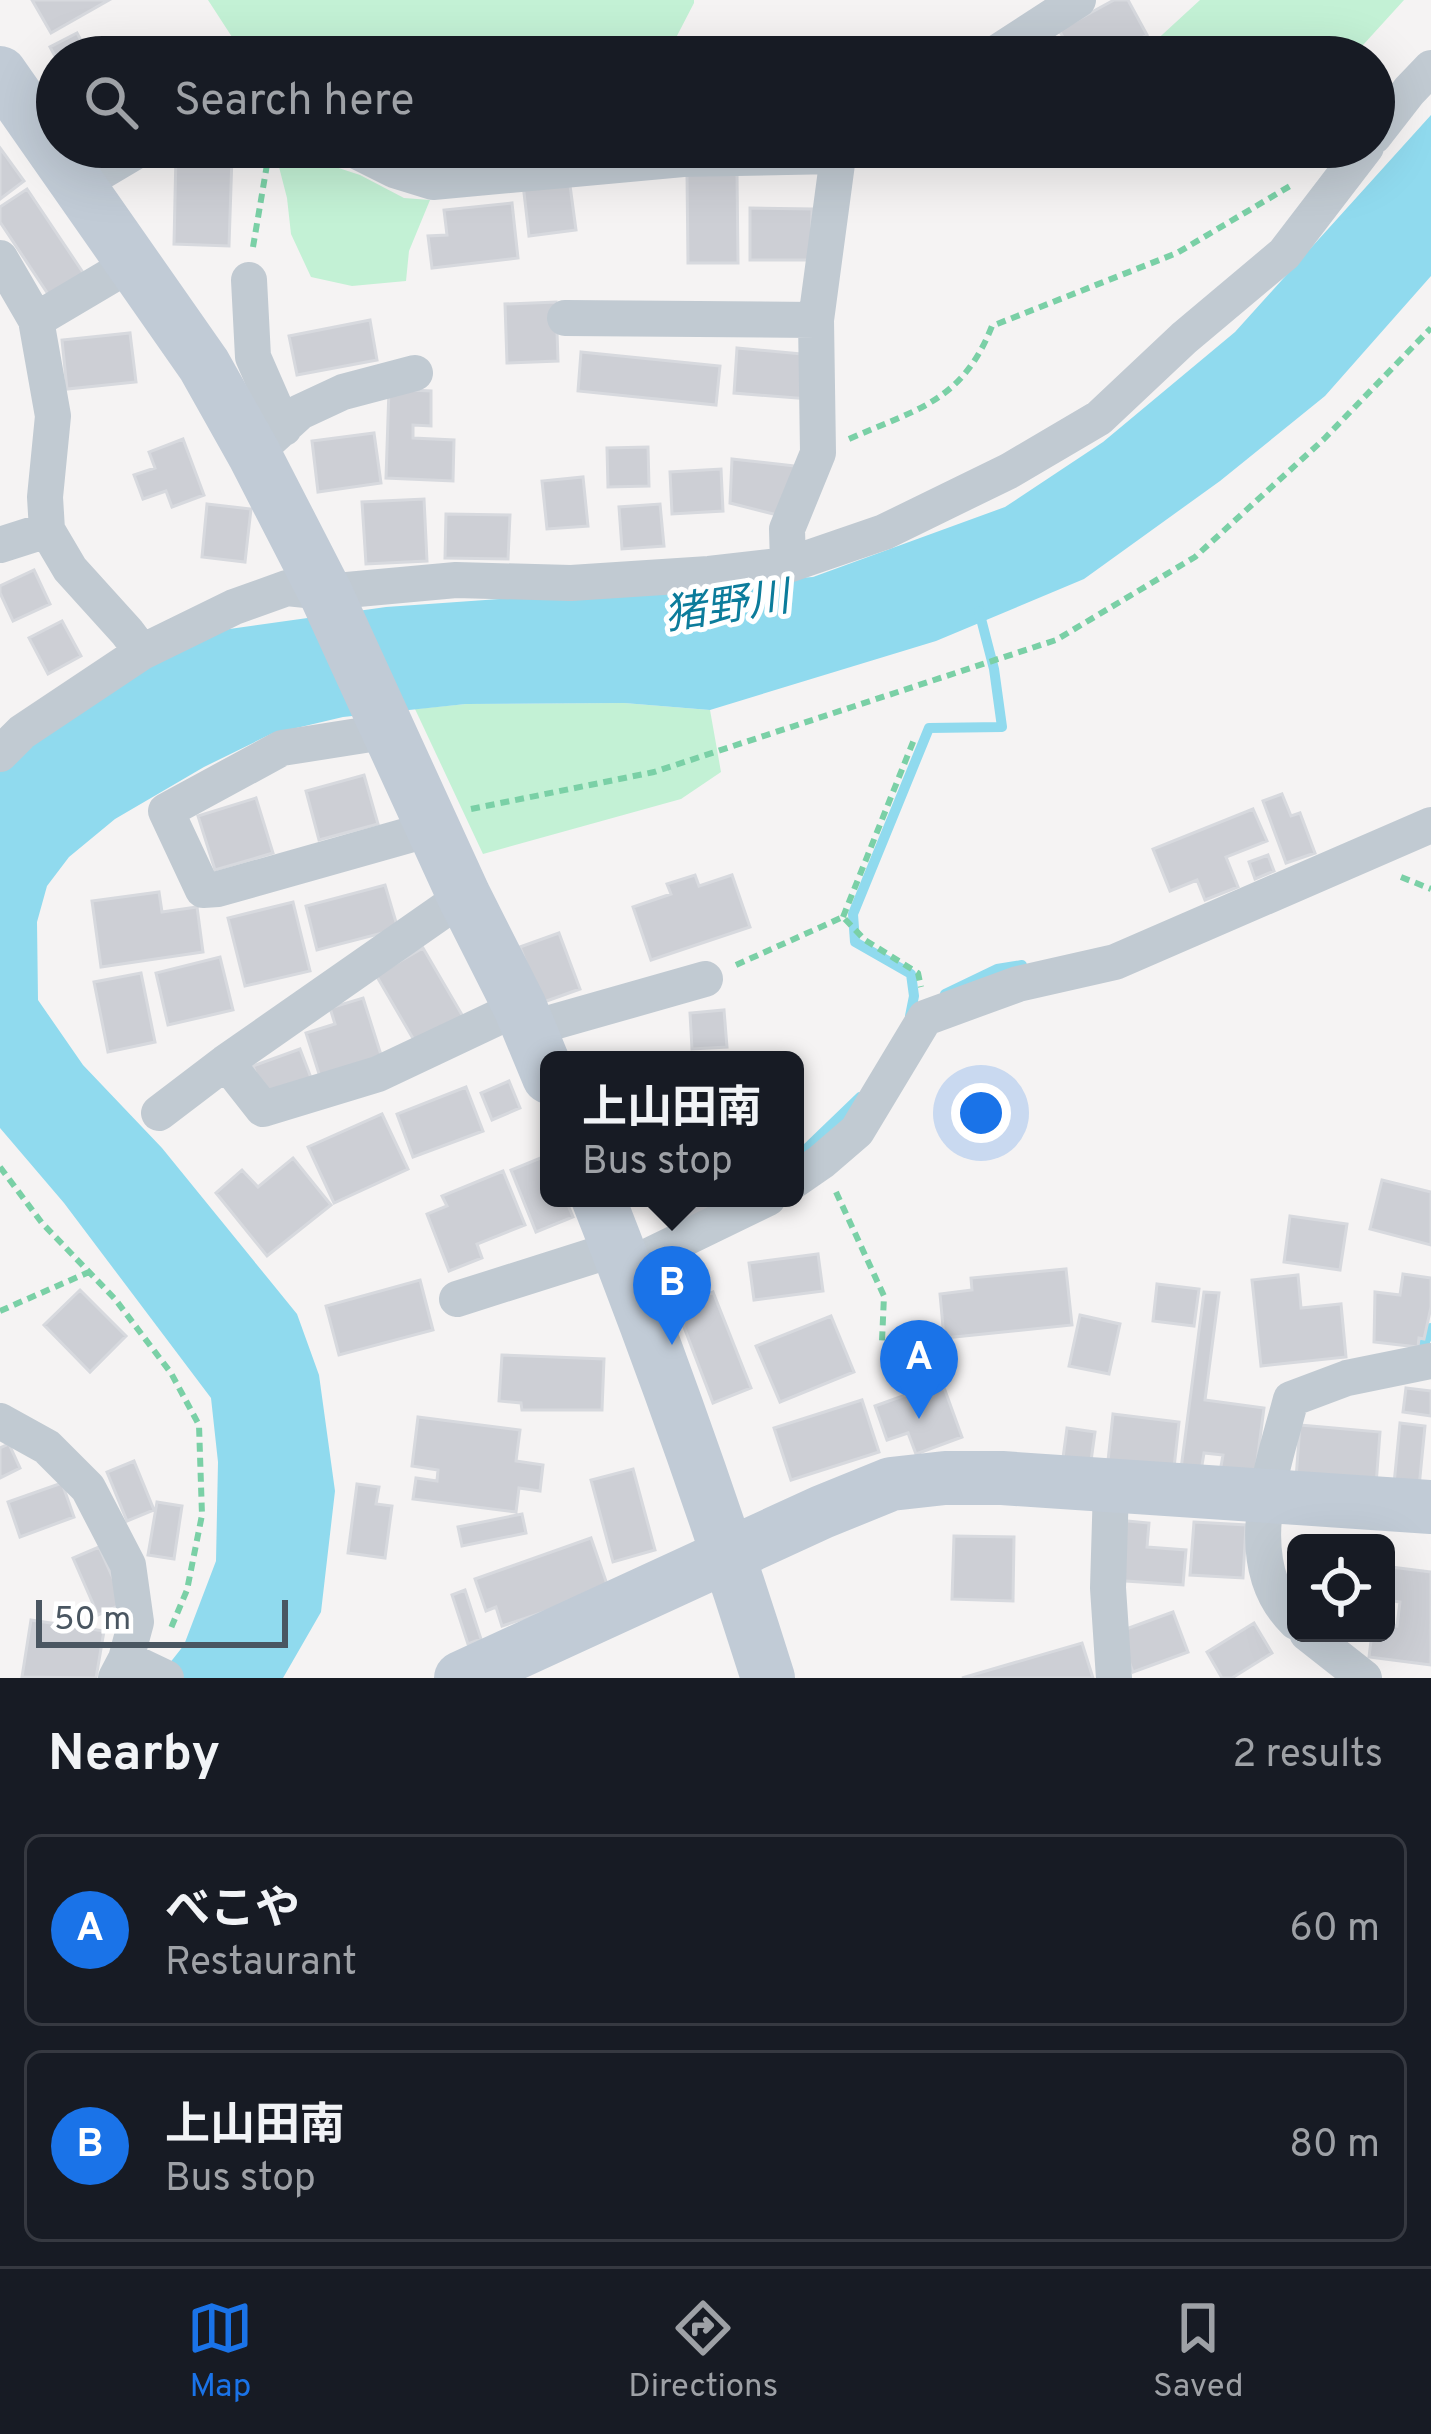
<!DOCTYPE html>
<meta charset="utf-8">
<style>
:root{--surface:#171b24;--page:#20242c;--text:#f1f3f6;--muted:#9ea1a6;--line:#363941;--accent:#1a73e8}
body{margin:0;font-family:Overpass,"Noto Sans JP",sans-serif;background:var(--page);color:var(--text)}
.controls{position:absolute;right:36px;bottom:36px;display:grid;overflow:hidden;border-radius:18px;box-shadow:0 12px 48px #0002}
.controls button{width:108px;height:108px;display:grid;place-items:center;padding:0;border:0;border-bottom:3px solid var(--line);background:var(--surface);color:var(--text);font:60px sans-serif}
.scale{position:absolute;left:36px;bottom:30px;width:252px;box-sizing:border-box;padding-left:12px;border:6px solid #4a5661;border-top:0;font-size:33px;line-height:42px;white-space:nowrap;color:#4a5661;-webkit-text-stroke:9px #fff;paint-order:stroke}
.you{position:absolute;left:981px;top:1113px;width:42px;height:42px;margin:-30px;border:9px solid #fff;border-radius:50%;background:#1a73e8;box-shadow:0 0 0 18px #1a73e833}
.badge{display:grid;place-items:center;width:78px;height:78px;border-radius:50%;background:var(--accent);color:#fff;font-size:39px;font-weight:700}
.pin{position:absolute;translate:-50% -99px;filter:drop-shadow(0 3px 6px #0008)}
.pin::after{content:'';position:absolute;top:63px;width:42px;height:36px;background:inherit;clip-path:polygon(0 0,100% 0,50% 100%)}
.popup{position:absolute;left:540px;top:1051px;width:264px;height:156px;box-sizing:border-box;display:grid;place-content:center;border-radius:18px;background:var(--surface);filter:drop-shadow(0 3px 9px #0005);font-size:39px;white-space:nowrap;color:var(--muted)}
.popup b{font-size:45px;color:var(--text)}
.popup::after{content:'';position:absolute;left:50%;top:100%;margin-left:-24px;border:24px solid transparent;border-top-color:var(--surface)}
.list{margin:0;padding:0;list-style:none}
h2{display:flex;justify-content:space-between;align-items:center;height:156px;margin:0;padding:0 48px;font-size:51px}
h2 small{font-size:39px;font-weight:400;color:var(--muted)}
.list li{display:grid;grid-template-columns:78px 1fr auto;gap:36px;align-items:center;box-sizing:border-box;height:192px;margin:0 24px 24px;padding:0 24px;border:3px solid var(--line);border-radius:18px}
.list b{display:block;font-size:45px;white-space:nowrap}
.list p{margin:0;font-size:39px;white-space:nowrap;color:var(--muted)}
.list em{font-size:39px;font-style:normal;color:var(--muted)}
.icon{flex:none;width:66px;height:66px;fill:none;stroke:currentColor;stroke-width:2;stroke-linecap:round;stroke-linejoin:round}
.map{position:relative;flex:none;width:1431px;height:1678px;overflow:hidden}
.search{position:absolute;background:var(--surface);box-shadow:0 12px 48px #0002;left:36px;right:36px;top:36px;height:132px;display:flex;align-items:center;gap:30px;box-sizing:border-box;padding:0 42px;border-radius:66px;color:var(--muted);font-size:45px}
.sheet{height:588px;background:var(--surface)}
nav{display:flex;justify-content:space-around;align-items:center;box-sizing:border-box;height:168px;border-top:3px solid var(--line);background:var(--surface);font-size:33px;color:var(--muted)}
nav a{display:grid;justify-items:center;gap:6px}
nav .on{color:var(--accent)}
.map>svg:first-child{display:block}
.green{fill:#c3f1d5}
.water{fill:#90daee}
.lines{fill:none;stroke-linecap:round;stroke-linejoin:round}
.stream{stroke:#90daee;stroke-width:10}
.building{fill:#cdcfd5;stroke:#d7d9de;stroke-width:3}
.path{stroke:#7ad0a6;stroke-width:6;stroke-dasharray:9 6;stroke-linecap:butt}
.street{stroke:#c1cad2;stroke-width:36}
.secondary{stroke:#c1cbd6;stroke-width:54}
.labels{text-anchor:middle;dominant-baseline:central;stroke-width:10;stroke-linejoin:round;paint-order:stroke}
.water-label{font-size:42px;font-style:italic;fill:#0c7c9b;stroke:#fff}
</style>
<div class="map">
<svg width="1431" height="1678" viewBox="0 0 1431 1678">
<rect width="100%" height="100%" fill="#f5f3f3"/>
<path class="green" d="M208,0h486v3l-28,54h-421z
M1200,0h204l-51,56 -4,1h-211z
M296,154l64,21 44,23 26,2 -21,51 -3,30 -54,5 -41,-9 -20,-43 -4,-36 -8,-31z
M624,703l86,7 11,62 -40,27 -198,55 -68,-145 51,-5z"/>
<path class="water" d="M1431,115v161l-106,120 -105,85 -136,98 -148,62 -226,69 -86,-7 -158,1 -123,13 -72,17 -67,33 -89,52 -46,38 -22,29 -10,36 1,78 45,65 79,83 135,166 22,61 16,116 -14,121 -38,66h-125l26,-33 32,-84 2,-99 -7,-64 -147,-195 -64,-75v-357l42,-38 159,-100 185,-26 427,-30 192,-70 98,-65 132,-110z"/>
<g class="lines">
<path class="stream" d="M945,994l52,-25 25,-4
M910,1016l4,-20 -3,-22 -56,-32 -2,-28 76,-186 73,-1 -8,-58 -15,-58
M806,1149l54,-52
M1420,1353l11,-25"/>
</g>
<path class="building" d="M32,0h77l-58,33z
M1114,0h14l19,35 -41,22h-32l-15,-27z
M77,33l13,24h-33v3l-7,-13z
M0,148l24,33 -24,18z
M176,154l56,2 -3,90 -55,-2z
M687,173h50l1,90h-50z
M569,178l7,52 -47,6 -6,-52z
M27,189l57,85 -34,23 -50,-75v-15z
M512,203l6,55 -86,10 -4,-32 19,-1 -3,-25z
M750,208l62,1 -1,51h-61z
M556,302l2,59 -51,2 -2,-59z
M370,320l7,40 -80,15 -8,-39z
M130,333l6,49 -69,7 -5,-49z
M737,348l76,7 -4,44 -75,-6z
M581,352l139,14 -4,39 -138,-14z
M389,389l42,2v35l-18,-1v13l41,2 -1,41 -67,-3z
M374,433l7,50 -63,9 -6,-51z
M183,439l21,56 -32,12 -6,-16 -23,8 -9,-24 21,-7 -6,-16z
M648,447l1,39 -41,1 -1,-39z
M732,459l63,7 -14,50 -51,-13z
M721,469l2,42 -51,3 -2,-42z
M583,477l5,49 -41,3 -5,-48z
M424,499l3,62 -61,3 -4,-62z
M207,504l44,5 -6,53 -43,-5z
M660,504l4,42 -42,3 -3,-42z
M446,514l64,1 -2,44 -63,-1z
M34,570l16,34 -37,17 -13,-28v-7z
M62,621l19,35 -33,18 -19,-36z
M364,775l14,49 -59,16 -13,-49z
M1282,794l9,22 9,-3 15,40 -29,10 -23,-62z
M256,798l17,55 -58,17 -17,-54z
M1253,809l14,32 -41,16 12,30 -33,13 -8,-20 -27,11 -17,-42z
M1268,855l6,16 -19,8 -6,-17z
M695,875l4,11 33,-11 18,52 -99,33 -18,-53 38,-13 -4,-10z
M385,885l13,44 -81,21 -11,-44z
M159,892l3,20 35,-5 6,45 -102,15 -9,-66z
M293,902l17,69 -65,15 -17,-68z
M559,933l21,56 -39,14 -21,-56z
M423,948l42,72 -47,27 -42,-72z
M220,957l13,53 -65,15 -12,-52z
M141,973l14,69 -47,10 -14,-70z
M363,998l19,60 -62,19 -14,-44 29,-9 -5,-16z
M724,1010l3,37 -35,2 -2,-36z
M300,1049l13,34 -48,17 -12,-34z
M509,1081l11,27 -28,12 -11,-27z
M466,1087l17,44 -70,26 -16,-43z
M382,1114l26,55 -74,34 -26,-56z
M548,1155l1,43h16l8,19 -37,15 -25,-62z
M293,1158l38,47 -64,51 -51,-63 26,-23 16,17z
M503,1171l22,54 -48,19 5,14 -33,13 -22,-57 20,-8 -5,-10z
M1382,1180l49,12v53l-61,-16z
M671,1198h45l3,13 -33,16z
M1290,1216l57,8 -7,46 -56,-8z
M818,1254l5,37 -69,9 -5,-37z
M1066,1269l6,56 -128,13 -4,-44 32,-4 -1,-12z
M1403,1274l28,4v29l-7,32 -5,-1 -1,9 -44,-5 1,-50 25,3z
M1298,1275l3,33 40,-4 5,53 -85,9 -9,-86z
M420,1280l13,50 -94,25 -13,-49z
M1157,1284l42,5 -5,37 -41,-5z
M80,1290l46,46 -36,36 -46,-47z
M713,1292l38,96 -38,15 -37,-97z
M1204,1292l15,1 -14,107 59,8 -9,69 -35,-5 3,-17 -19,-2 -3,18 -20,-2z
M1080,1315l40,9 -11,50 -40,-8z
M831,1316l23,56 -74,30 -24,-56z
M502,1355l102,4 -2,51h-80l-1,-7 -22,-2z
M942,1382l20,55 -46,17 -8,-21 -21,7 -12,-34z
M1406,1388l25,3v25l-28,-4z
M862,1400l17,52 -88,28 -17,-52z
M1113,1414l66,8 -5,46 -66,-7z
M418,1417l102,13 -4,31 27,4 -3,26 -21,-3 -3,24 -103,-13 3,-21 21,3 1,-11 -26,-4z
M1400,1423l25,3 -6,61 -25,-3z
M1300,1425l80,7 -4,53 -80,-6z
M1067,1428l28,4 -4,29 -28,-3z
M9,1444l11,24 -20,10v-30z
M134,1461l20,49 -27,11 -20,-49z
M633,1469l22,81 -42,12 -22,-82z
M62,1483l12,34 -54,20 -12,-35z
M357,1484l22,3 -3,17 16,2 -7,52 -37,-5z
M157,1502l25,4 -8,53 -26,-4z
M522,1514l4,19 -64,13 -4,-19z
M1117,1520l32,3 -2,24 39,3 -3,35 -71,-5z
M1194,1522l52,3 -3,53 -53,-3z
M954,1536l60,1 -1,64 -61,-2z
M591,1538l18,52 -107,36 -6,-19 -10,4 -11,-32z
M99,1547l25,56 -26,12 -25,-57z
M1391,1567l40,5v93l-62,-8 3,-24h14v-8l11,1 3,-24 -13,-2z
M465,1590l16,49 -13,5 -16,-49z
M1173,1612l15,40 -55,20 -15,-40z
M31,1620l73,11 -8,47 -74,-1z
M1254,1623l18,30 -40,25h-10l-15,-26z
M1082,1643l11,35h-131z"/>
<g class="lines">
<path class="path" d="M253,247l17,-100
M849,439c68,-30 113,-37 143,-113l185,-73 113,-67
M471,809l183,-37 402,-132 139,-83 129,-118 107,-111
M1401,877l30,12
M843,917l72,-180
M736,965l107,-48 22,23 53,33 3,14
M0,1167l42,56 73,76 56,74 28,52 3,90 -15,75 -16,38
M836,1192l48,104 -2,45
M0,1311l89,-39"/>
<path class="street" d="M990,57l88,-57
M1374,136l35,-45 22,-23
M348,147l46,23 39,12 250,-23 155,-3 13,-9
M79,185l64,-38
M0,258l36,62 17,96 -8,81 2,33 23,39 57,63 15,20
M249,280l4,77 31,71
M565,318l251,2
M36,320l98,-58
M254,454l46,-42 43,-20 72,-19
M0,545l47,-15
M788,565l-1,-36 31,-76 -2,-133 22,-164
M390,731l-108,17 -116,63 37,79 15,-1 216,-61
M0,754l22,-22 120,-80 92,-45 53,-19 38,4 131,-12 115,3 138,-9 79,-9 96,-33 125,-61 90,-53 85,-80 100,-84 82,-107
M529,1029l176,-50
M226,1062l37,47 115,-35 142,-67
M159,1113l67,-51 238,-166
M795,1180l26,-18 36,-31 68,-113 93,-34 97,-22 316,-137
M626,1267l142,-69
M457,1299l161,-51
M0,1421l47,26 41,41 40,77 8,57 -10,37 -10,19
M1111,1487l-3,101 6,90
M1296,1622c-60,-58 -23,-154 -5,-223l56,-21 84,-17
M1307,1633l57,45
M126,1659l40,19"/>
<path class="secondary" d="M0,73l204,292 50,89 71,138 139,304 56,111 29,70
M598,1198c62,158 119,318 170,480
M461,1678l361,-166 69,-28 54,-6h57l429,29"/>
</g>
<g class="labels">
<g class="water-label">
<text transform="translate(727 609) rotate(-9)">猪野川</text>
</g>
</g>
</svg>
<div class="controls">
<button><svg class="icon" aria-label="locate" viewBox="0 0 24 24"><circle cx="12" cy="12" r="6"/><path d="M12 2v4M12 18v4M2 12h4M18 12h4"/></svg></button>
</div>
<div class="scale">50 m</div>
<div class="you"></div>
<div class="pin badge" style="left:919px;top:1419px">A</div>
<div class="pin badge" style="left:672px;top:1345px">B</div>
<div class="popup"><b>上山田南</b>Bus stop</div>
<div class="search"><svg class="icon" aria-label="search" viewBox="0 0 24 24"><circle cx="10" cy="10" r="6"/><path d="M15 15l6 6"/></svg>Search here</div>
</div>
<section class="sheet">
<h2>Nearby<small>2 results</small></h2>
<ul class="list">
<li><span class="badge">A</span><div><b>べこや</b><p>Restaurant</p></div><em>60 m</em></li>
<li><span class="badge">B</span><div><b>上山田南</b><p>Bus stop</p></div><em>80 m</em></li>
</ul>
</section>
<nav>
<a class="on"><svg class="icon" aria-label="map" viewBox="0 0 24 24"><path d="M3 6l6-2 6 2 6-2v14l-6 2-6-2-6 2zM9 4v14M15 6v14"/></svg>Map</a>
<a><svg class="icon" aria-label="directions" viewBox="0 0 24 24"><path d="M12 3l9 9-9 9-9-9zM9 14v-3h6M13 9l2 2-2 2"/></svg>Directions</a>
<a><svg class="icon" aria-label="saved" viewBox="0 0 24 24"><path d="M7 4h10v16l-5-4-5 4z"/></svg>Saved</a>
</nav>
